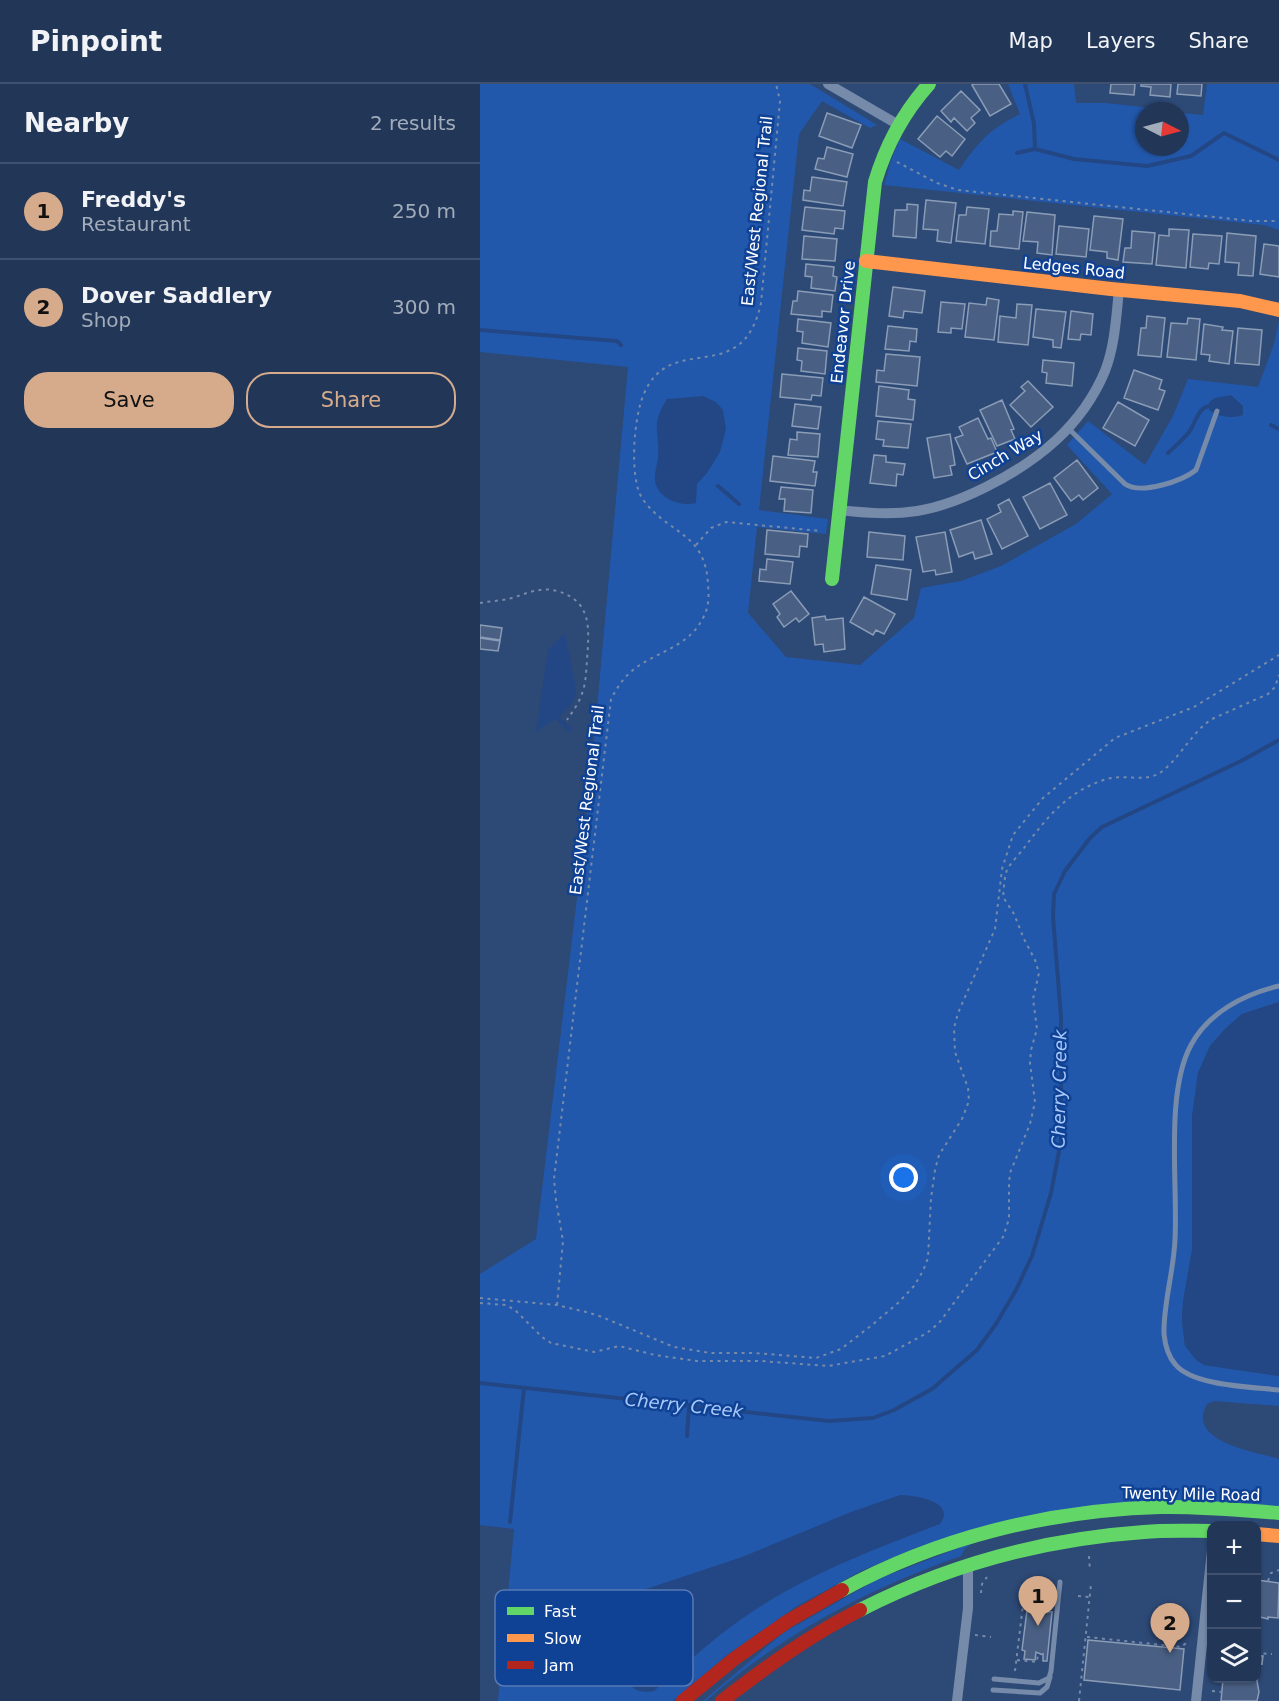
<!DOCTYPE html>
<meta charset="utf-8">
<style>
:root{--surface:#223758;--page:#2e4261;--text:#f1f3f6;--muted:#a2acba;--line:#3f516e;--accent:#d6ab8b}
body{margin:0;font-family:"DejaVu Sans",sans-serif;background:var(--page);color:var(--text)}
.controls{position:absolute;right:18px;bottom:18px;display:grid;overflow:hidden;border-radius:12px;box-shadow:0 2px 4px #0004}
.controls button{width:54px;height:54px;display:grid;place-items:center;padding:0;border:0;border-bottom:2px solid var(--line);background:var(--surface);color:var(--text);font:30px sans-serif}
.compass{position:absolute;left:655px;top:18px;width:54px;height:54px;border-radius:50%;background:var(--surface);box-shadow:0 2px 4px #0004;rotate:96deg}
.you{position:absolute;left:424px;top:1094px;width:21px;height:21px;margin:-15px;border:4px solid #fff;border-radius:50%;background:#1a73e8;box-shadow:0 0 0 9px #1a73e833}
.badge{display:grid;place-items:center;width:39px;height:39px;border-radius:50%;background:var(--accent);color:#111;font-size:20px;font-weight:700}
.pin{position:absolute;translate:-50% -50px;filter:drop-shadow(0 2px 3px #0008)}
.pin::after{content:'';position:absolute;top:32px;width:21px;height:18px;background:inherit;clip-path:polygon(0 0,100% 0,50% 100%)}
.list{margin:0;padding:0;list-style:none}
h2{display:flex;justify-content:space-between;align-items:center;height:78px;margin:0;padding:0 24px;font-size:26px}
h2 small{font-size:20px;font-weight:400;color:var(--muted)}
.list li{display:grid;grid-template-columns:39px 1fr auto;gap:18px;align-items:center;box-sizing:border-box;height:96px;padding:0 24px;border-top:2px solid var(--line)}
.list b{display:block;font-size:22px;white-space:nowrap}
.list p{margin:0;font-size:20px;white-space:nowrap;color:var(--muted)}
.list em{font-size:20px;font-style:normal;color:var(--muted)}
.actions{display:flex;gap:12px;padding:18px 24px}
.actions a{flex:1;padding:14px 0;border:2px solid var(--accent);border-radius:24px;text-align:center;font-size:21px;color:var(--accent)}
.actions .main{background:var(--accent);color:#111}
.icon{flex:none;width:33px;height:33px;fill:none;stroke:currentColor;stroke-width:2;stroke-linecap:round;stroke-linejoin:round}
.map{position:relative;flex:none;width:799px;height:1617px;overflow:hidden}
header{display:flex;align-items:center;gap:36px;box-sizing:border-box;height:84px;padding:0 30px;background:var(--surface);border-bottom:2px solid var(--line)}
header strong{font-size:28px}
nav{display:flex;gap:33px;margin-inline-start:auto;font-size:21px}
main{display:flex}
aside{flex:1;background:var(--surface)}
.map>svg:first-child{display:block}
.green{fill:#2258ac}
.water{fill:#234784}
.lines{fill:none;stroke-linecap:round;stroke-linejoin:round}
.stream{stroke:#234784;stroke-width:4}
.building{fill:#496084;stroke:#8a9cb6;stroke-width:1.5}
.path{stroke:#768aa9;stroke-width:2;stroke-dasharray:3 4.5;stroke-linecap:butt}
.lane{stroke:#768aa9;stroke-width:5}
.street{stroke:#768aa9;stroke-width:10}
.fast{stroke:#63d668;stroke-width:14}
.slow{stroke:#ff974d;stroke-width:14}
.jam{stroke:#b3261e;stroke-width:14}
.labels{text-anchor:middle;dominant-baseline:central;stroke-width:5;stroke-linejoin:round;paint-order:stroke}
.street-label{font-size:16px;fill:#fff;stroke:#0f4194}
.water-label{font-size:18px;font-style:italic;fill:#a8c9fb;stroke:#0f4194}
.key{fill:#0f4194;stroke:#577ab4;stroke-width:1.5}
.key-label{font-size:16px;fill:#fff}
</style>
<header>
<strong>Pinpoint</strong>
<nav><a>Map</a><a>Layers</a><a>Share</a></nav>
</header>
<main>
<aside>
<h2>Nearby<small>2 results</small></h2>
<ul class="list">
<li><span class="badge">1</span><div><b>Freddy's</b><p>Restaurant</p></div><em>250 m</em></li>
<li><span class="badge">2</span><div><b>Dover Saddlery</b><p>Shop</p></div><em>300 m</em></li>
</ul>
<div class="actions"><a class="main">Save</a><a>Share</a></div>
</aside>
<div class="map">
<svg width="799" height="1617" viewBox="0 0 799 1617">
<rect width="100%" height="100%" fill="#2d4976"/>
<path class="green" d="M0,0h330l67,41 -7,3 -48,-27 -23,33 -40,376 69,9 -2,15 -69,-7 -9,86 38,44 74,8 54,-47 7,-30 40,-7 40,-15 75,-42 36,-30 -45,-49 21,-24 57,44 28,-49 15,-37 70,8 16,-43 5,-23v681l-37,12 -18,16 -14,16 -12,27 -6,44v133l-9,52 -1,19 3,25 19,19 75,11v30l-65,-5 -7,3c-22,38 49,48 72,55v47l-91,-6 -272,48 -55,23 -64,35 -70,49 -54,46h-175l16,-172 -34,-4v-251l56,-35 52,-432 40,-440 -148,-15z
M528,0h66l2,19h29l66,7 -27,1v36h36v-34l23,2 4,-31h72v146l-15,-5 -380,-40 7,-25 9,-21 59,31c21,-30 29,-39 61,-56z
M492,1461l-7,3 -4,8c-94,33 -180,79 -255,145h-3l80,-68 95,-54 86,-33z"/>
<path class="water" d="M751,311l12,11v9c-11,4 -24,2 -34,-5v-8l6,-4z
M223,312l13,6 7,8 3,19 -6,23 -13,21 -10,11 -1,19c-15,4 -38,-4 -41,-22 -1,-8 2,-15 3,-23 2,-26 -8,-33 9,-59z
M85,549l11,56c0,21 -25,32 -40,43l12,-82z
M799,918v374l-75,-11 -8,-5 -11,-14 -3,-25 1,-19 9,-52v-133l6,-44 12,-27 14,-16 18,-16z
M420,1411c14,0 57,6 40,29 -68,26 -137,52 -197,94 -32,22 -60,49 -89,73 -44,10 -35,-64 -25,-88 1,-4 5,-8 8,-11l105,-35 109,-45z"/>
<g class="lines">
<path class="stream" d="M545,0l9,40 1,25
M537,69l18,-4 39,10 73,7 44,-10 33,-23 55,27
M0,246l137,11 4,4
M791,341l8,4
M688,369c7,-7 15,-13 21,-21 7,-9 9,-27 23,-26
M238,402l21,18
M73,630l17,16
M0,1299l349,38 44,-3 21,-8 38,-21 45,-39 19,-26 20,-34 16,-34 19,-63 10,-52v-124l-8,-100 1,-23 11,-23 25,-33 12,-11 139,-66 38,-21
M207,1352l2,-31
M30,1438l14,-134"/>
</g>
<path class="building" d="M494,0h25l12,20 -21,12 -18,-31z
M631,0h24l-1,11 -24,-2z
M661,0h30l-1,13 -20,-2 1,-8 -10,-1z
M698,0h24l-1,12 -24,-2z
M481,7l19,19 -9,8 4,5 -8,8 -13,-13 -3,4 -10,-11z
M347,29l34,12 -9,23 -33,-12z
M457,32l28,23 -13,17 -6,-5 -6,6 -22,-18z
M347,63l26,7 -6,23 -32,-8 3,-11 6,1z
M332,93l35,5 -4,24 -40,-6 1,-10 6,1z
M446,116l30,3 -5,40 -14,-2 1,-11 -15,-1z
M427,120l11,1 -2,33 -23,-2 2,-26h12z
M325,123l40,4 -2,18 -8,-1 -1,6 -32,-4z
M487,123l22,2 -4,35 -29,-3 3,-26h7z
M533,127l10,1 -4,37 -29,-3 1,-15h6l2,-17 14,1z
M547,128l28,3 -3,40 -15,-2 1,-11 -15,-1z
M614,132l29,3 -5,41 -11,-2v-6l-17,-2z
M579,142l30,3 -3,28 -30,-3z
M689,145l20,1 -3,38 -30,-3 3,-30 10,1z
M652,147l23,2 -3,31 -29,-2 2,-14h6z
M747,149l29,3 -3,40 -15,-1 1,-12 -14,-1z
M713,150l29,2 -3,28 -10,-1 -1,6 -18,-2z
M324,152l33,3 -2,22 -33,-2z
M784,160l15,2v31l-19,-3z
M326,180l28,3 -1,9 4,1 -2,14 -24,-3 1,-11 -7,-1z
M413,203l32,4 -3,22 -18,-2 -1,7 -14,-2z
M318,207l35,4 -2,17 -9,-1v6l-31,-3 2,-13h4z
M507,214l12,2 -5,40 -29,-3 4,-34 17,2z
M461,218l24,2 -3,25 -11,-1v5l-13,-1z
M537,220l15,1 -4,40 -30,-3 2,-26 16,2z
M556,225l30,3 -5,36 -8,-1v-7l-20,-3z
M591,227l22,3 -2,21 -10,-1 -1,6 -12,-1z
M667,232l18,2 -4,39 -23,-2 3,-27h5z
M708,234l12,1 -4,41 -29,-3 4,-34 16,1z
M318,235l33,4 -3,24 -26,-4 1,-11 -6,-1z
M724,240l19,3 -1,3 11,1 -4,33 -20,-3 1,-6 -9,-1z
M408,242l29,3 -1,13 -6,-1 -1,10 -24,-2z
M758,244l24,2 -3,35 -24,-2z
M318,264l29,3 -2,23 -24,-3 1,-10 -5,-1z
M406,270l34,3 -3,29 -41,-4 1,-12 7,1z
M563,276l31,3 -2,23 -26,-3 1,-10 -5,-1z
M654,286l28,10 -3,9 6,2 -7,19 -34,-12z
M302,290l41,4 -2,18 -9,-1 -1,5 -31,-3z
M548,297l25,26 -22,20 -21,-22 15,-14 -4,-4z
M399,302l30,4 -1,9 7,1 -2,20 -37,-4z
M522,316l12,29 -3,1 4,9 -18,7 -17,-36z
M638,318l31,18 -14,26 -32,-18z
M315,320l26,3 -3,22 -26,-3z
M498,334l10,21 3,-1 6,14 -30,12 -12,-26 8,-3 -4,-8z
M398,337l33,3 -3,24 -25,-2 1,-6 -8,-1z
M317,348l23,2 -2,23 -30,-2 2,-16 7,1z
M470,350l5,31 -5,1 2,9 -18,3 -7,-40z
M394,371l12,1v6l19,2 -2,11 -6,-1 -1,12 -26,-3z
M293,372l42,5 -2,11h4l-2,14 -45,-5z
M597,376l21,28 -15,12 -4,-5 -8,6 -17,-23z
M570,399l17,32 -27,14 -17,-32z
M301,403l32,3 -2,23 -27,-2 1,-12h-6z
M529,415l19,37 -26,13 -15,-30 14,-7 -3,-7z
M501,436l11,34 -17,5 -2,-7 -14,5 -9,-27z
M287,446l41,4 -1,13 -7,-1 -1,11 -34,-3z
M389,448l36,4 -2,24 -36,-3z
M465,448l7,40 -16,3 -1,-5 -12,2 -7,-35z
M287,475l26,3 -3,22 -31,-3 1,-12 6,1z
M396,481l35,5 -4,30 -36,-6z
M311,507l18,23 -10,8 -3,-4 -12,9 -7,-10 3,-3 -7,-10z
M384,513l31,17 -11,20 -8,-4 -3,5 -23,-13z
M345,532l1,4 17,-2 2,31 -21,3 -1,-8 -8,1 -3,-27z
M0,541l22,3 -2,12 -20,-3z
M0,554l20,3 -2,10 -18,-2z
M776,1490l1,6 22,3 -1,35 -10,-1v2l-12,-3z
M547,1526l25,2 -5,49h-4v-8v2l-7,-3 -1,8 -11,-1 1,-8 -3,-1z
M608,1556l96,9 -4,41 -96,-10z
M776,1572h7l-1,8 -3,-1 -2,18 2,11 -2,9h-36l2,-22 -4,-1h37z"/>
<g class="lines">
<path class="path" d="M417,78l40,21 21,7 294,31h27
M216,461l15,-17 15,-6 95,9
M0,519c9,-2 19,-2 28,-4 16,-4 31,-13 49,-8 36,10 32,39 30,69 -1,12 -1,25 -6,36 -3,9 -9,16 -14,24
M0,1214l77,7 25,6 15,4 77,32 37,6h44l61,5 25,-9 31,-24 26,-22 16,-17 9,-15 5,-13 3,-60 4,-28 4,-15 23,-36 7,-18 -1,-13 -13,-36 -1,-24 4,-15 37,-84 7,-60 11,-34 30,-37 72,-60 79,-31 85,-52
M0,1219l26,2 9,5 27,27 9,6 43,9 25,-6 36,9 42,6h64l67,5 57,-10 42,-23 12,-10 64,-86 6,-18v-36l1,-10 20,-49 5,-22 -5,-39 1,-13 6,-21 -4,-30 6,-26 -4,-13 -11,-21 -10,-25 -11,-17c1,-9 1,-19 4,-27 4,-8 12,-15 17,-22 23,-31 45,-58 83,-69 16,-5 35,3 51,-5 15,-8 32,-37 47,-50l7,-5 56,-25 7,-7 4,-12
M77,1221l6,-64 -7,-41 -2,-21 57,-480c6,-11 12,-21 22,-29 24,-19 57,-23 71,-54 5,-10 5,-21 4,-31 -2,-54 -42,-51 -66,-87 -13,-21 -8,-80 1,-102 27,-68 99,-5 118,-93l19,-202 -4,-17
M609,1472l1,15
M788,1497l3,-8 8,-3
M501,1509l1,-9 5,-7
M598,1512l11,1
M495,1551l16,2
M607,1553l94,10 8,-6
M776,1569l16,1
M537,1576l20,2 1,-10
M535,1587l8,-66 26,-6
M732,1607l10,1
M599,1617l12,-117"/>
<path class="lane" d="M589,345l56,55c16,11 57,-3 71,-14l21,-59
M799,902c-35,8 -71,27 -88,59 -26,48 -13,139 -16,194 -1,31 -12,66 -11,95 1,10 4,22 11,30 17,22 77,23 104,26
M514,1595l45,4 10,-5 2,-7 9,-89
M513,1606l47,3 7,-6 3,-10"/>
<path class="street" d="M348,0l69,40
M359,426c27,3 52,5 78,1 25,-4 47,-13 69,-24 52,-26 96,-61 119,-116 10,-26 11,-53 14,-81
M477,1617l11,-93v-43
M716,1617l16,-151"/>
<path class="fast" d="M352,495l43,-397c11,-37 28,-69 54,-98
M362,1506c97,-53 209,-80 319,-83 39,-1 79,3 118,6
M380,1526c88,-45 184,-71 284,-78 22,-2 45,-1 68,-1"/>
<path class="slow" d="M386,177l245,28 129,12 39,9
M776,1450l23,2"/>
<path class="jam" d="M203,1617l51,-42 54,-38 54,-31
M242,1617c44,-34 88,-66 138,-91"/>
</g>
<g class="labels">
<g class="street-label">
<text transform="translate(277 127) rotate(-84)">East/West Regional Trail</text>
<text transform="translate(594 184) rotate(6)">Ledges Road</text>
<text transform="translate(363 238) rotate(-84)">Endeavor Drive</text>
<text transform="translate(525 371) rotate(-31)">Cinch Way</text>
<text transform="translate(107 716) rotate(-83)">East/West Regional Trail</text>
<text transform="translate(711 1410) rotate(1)">Twenty Mile Road</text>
</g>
<g class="water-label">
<text transform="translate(579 1005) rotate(-89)">Cherry Creek</text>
<text transform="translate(204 1321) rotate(6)">Cherry Creek</text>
</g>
</g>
<rect x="15" y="1506" width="198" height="96" rx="9" class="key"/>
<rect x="27" y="1523" width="27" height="8" fill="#63d668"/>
<rect x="27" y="1550" width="27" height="8" fill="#ff974d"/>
<rect x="27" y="1577" width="27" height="8" fill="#b3261e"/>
<g class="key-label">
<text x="64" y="1533">Fast</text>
<text x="64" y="1560">Slow</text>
<text x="64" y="1587">Jam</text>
</g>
</svg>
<div class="controls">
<button>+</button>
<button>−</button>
<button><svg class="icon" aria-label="layers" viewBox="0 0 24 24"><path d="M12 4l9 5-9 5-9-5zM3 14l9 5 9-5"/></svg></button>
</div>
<svg class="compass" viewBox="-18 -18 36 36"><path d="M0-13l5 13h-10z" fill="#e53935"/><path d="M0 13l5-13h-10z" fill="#a2acba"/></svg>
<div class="you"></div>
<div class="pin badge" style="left:558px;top:1542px">1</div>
<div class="pin badge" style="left:690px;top:1569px">2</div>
</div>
</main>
